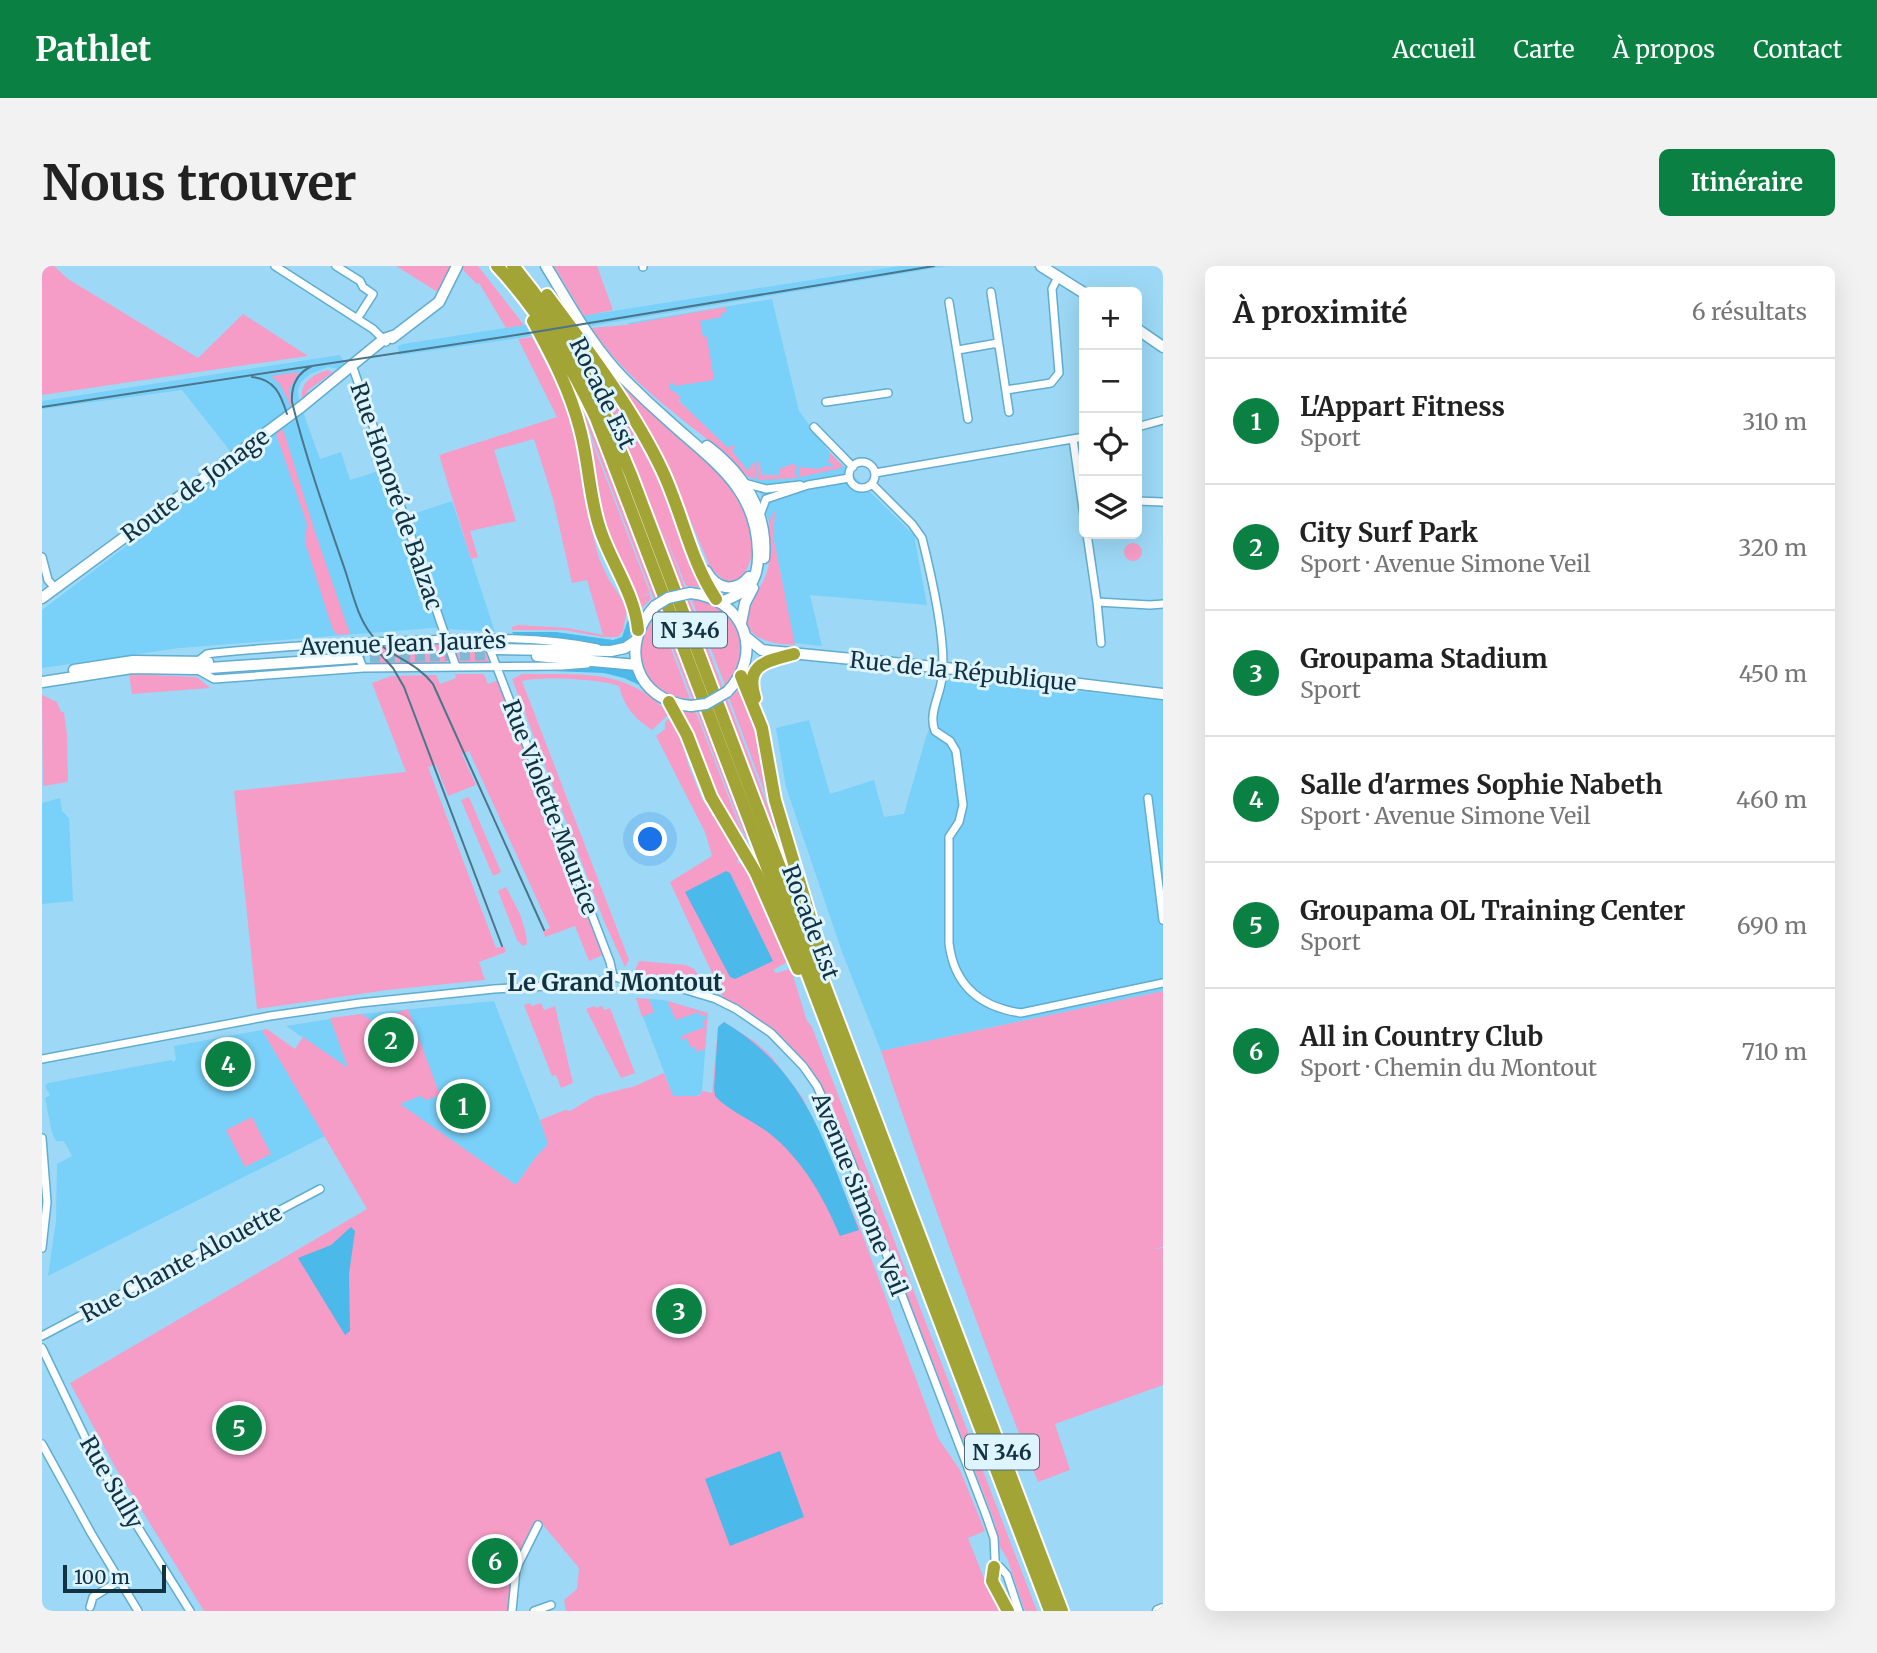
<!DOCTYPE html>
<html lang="fr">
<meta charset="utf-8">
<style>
:root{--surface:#fff;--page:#f2f2f2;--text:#222;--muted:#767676;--line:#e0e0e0;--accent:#0b8043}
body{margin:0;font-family:Merriweather,serif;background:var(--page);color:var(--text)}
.controls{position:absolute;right:21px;top:21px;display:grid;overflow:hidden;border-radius:10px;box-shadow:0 7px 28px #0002}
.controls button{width:63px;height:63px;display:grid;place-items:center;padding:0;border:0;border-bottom:2px solid var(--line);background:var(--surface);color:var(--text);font:35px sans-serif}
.scale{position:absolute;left:21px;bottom:18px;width:103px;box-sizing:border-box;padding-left:7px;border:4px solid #123241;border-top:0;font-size:19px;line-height:24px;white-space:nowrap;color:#123241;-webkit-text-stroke:5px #def4ff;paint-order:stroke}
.you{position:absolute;left:609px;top:574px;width:24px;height:24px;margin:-18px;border:5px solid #fff;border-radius:50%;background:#1a73e8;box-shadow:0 0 0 10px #1a73e833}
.badge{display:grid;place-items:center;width:46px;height:46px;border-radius:50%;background:var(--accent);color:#fff;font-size:23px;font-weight:700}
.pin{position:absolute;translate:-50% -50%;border:4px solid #fff;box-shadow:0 2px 7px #0006}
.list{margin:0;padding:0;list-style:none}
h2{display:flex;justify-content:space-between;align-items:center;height:91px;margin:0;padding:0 28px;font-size:30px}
h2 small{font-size:23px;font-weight:400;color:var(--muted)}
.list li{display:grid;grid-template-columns:46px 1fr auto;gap:21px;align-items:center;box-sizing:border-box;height:126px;padding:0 28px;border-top:2px solid var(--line)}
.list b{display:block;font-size:26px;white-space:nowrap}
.list p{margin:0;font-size:23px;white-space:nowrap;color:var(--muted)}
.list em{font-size:23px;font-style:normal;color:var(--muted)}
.icon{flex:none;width:38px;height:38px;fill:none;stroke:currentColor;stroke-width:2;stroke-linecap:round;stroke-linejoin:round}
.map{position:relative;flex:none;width:1121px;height:1345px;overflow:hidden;border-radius:10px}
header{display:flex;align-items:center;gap:42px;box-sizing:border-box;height:98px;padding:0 35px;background:var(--accent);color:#fff}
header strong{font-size:33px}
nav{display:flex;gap:38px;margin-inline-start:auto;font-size:24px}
.intro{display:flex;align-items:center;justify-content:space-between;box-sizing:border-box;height:168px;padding:0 42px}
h1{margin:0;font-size:49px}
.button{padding:18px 32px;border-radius:10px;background:var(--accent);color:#fff;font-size:24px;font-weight:700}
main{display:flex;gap:42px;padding:0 42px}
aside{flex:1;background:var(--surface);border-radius:10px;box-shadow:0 7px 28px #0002}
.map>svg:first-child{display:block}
.built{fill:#79d0f9}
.green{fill:#f69dc7}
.water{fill:#4bb9e9}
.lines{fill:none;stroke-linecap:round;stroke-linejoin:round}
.secondary-tunnel{stroke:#81b8d2;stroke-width:10;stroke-dasharray:10 5;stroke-linecap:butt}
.street-casing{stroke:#60add0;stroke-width:10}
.secondary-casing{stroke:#60add0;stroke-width:13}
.highway-casing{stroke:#fff;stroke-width:16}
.street{stroke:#fff;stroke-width:7}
.secondary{stroke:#fff;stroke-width:10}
.highway{stroke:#a3a436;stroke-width:12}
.tram{stroke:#4a758a;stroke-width:2}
.secondary-bridge-casing{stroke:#60add0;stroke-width:13;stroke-linecap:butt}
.secondary-bridge{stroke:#fff;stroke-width:10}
.labels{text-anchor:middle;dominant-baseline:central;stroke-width:6;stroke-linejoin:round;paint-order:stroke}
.shield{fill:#def4ff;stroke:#4f6c7a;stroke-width:2}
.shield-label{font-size:21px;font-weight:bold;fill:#123241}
.street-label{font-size:23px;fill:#123241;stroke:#def4ff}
.neighbourhood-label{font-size:24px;font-weight:bold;fill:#123241;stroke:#def4ff}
</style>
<header>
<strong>Pathlet</strong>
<nav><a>Accueil</a><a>Carte</a><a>À propos</a><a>Contact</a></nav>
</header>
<div class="intro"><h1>Nous trouver</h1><a class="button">Itinéraire</a></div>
<main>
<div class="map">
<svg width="1121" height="1345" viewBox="0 0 1121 1345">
<rect width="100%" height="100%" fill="#9dd9f6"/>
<path class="built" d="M858,0h47l-441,74 -107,15 -1,-9 5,-2z
M730,33l27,112 31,42 84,82 13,70 -117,-10 12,51 -28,-3 -21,-107 -14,-47 -88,-98 -43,-68z
M298,89l5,9 -7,5 -10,-2 -18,7 -9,8 -3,8 1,11 21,58 21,-7 9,28 35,-11 16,49 51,-17 43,131 -62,-4 -253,20 -138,20v-58l196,-149 -56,-71 -140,19v-8z
M906,412l215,22v291l-282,60 -39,-99 -56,-165 -10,-59 33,-8 21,74 44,-14 10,37 20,-3 22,-77z
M18,532l2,13 7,7 4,83 -31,3v-101z
M594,732l28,2 44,13 -6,78 -4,5h-25z
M452,735l55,143 -14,14 -19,27 -230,-159 75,-12z
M220,764l63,106 -277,140 8,-55 1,-57 15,-8 -8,-15h-8l-4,-8 -7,-35 5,-3 -5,-9 3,-3 123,-23 3,2 2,-3 -2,-13z"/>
<path class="green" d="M0,0h12l14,13 130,79 45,-44 65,42 -266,39z
M354,0h55l-12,27z
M421,0h15l46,59 -18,3 -27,-45 -2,1 -15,-15z
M512,0h43l16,44 -29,6z
M683,41l2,5 -6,1v4l-21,4 3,16h4l7,43 -39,6 -2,-3 -4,1 2,7 5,1 2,4h4l-4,4 50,48 5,-3 2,2 -3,4 16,20 4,-7 5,-2 -3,6 3,4 -2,7c-16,-4 -24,-21 -37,-31 -49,-40 -89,-66 -127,-120l34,-3z
M490,71l31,59 8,23 8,30 9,67 11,42 9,20 22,34 -4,2 -3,17 -5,6h-15l-39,-7h-52v-3l6,-2 50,3 35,7 -16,-55 -15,3 -19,-84 -19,-60 -40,11 22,71 -46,10 8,26 -7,2 -32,-104 118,-38 -39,-78z
M286,104l8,4 -2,2 -2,-3 -25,18 2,4 -7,5c-2,-18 10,-25 26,-30z
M257,106l-9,16 1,19 -11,-23 -9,-8z
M573,111c37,32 77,62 108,99 6,7 13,13 17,21 14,27 21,62 -3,85l-12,-1 -14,-12 -35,-82 -64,-108z
M560,117l17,34 -15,-34 29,45 33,62 37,95 -1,2 -16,-1 -23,-56 113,298h-3l-127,-332 -47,-112z
M538,137l32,76 137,360 -5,-5 -165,-430z
M537,142l71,185 -8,3 8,-2 1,5 -11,11 -36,-89z
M241,163l32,103 35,102 -13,1 -5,-7 -27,-86 2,-18 -31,-90z
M788,187l12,12 -1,3 -41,9 -1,-10 19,2 8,-3 6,1 1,-3 -5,-2z
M717,195l3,14h18l-1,-6 14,-5 4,2 -3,9h3l1,3 -41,2 2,-8 -3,-4z
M733,245l-2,25 22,109c-25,-1 -60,-7 -44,-42 5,-12 14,-21 17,-35 4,-18 -5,-44 7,-57z
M1082 286a9 9 0 1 1 18 0a9 9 0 1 1-18 0Z
M649,332c45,1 66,55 34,87z
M615,345l33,88c-30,-2 -52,-24 -50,-54 0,-4 -1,-8 1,-12 2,-7 11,-16 16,-22z
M414,376l27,1 6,15 -1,4 -23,2 -6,-3 -6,-13z
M400,377l7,15 -4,6 -69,2 -14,-22z
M87,408l68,3 13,11 -78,6z
M413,408h29l4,10 11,-4 104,275 -14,6 -14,-35 -30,11 -2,-6 7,-3 -81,-177 -7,3 14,31 -28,11 -12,-31 -8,2 68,181 8,-2 2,6 -27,10 6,18 -98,10 -130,19 -23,-218 172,-19 -34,-89 19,-7 45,-1 4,9 16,-6z
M480,408c56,1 106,-7 147,40l-17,16c-17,-11 -28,-23 -33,-44 -19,-7 -78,-10 -97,-5l107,279 -4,7 -21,-46 -92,-242z
M698,422l18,45 24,105 -53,-140z
M0,429l15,7 4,10h3l3,23 1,47 -25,4z
M638,444l15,1 2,4 46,120 4,3 -4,2 -21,-29z
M631,449l2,12 8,18 5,19 13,33 38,61 -2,3 2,3 3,-2 6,12 39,88 -14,8 3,3 15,-4 16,52 5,6 225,584h-12l-18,-53 -7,-11 -5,-24 -146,-378 -29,-61 -17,-25 -30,-30 -27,-19 -22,-11 -54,-117 42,-26 -7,-24 -49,-96 9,-7v-7z
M427,531l32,75 -8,4 -32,-76z
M464,621l14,27 6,20 1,10 -4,2 -6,-6 -19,-49z
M597,695l47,4 8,4 16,24 -41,-12 -33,-2 -1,-9z
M1121,725v256l-10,2 10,-1v137l-108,39 15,46 -32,12c-56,-142 -108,-286 -157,-431z
M594,732l13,1 5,13 -12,5z
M625,735l41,12 -3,36 -8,3 -2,-5 -4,1 -4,-10 -5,2 -1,-4 24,-9 -2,-6 4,-2 -1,-4 -5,1 -2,-4 -23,8z
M488,737l2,3 9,-3 3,7 11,-4 18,77 -12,5 -5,-13 -4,1 -28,-71z
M552,740l2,2 6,-2 2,4 6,-2 25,65 -14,5 -35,-69z
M366,743l32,86 -14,5 -6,-4 -20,8 116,81 19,-27 13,-14 -8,-24 25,-10 5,1 25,-15 40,-10 29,-13 9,23h26l3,-5 10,2 6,-66 6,-5 30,19 17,15 32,42 58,133 77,207 22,32 25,61 -17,7 15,38 19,35h-436l-2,-11 13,-11 2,-21 -41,-49c-21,28 -25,59 -28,92h-306l-89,-144 -45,-84 297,-174 -105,-179 5,-1 28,20 8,-12 45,31 -18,-50 31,-4 11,7z
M210,851l19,37 -26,13 -19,-37z"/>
<path class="water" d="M590,350l1,14 -5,10 -4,4 -16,3 -40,-8 -53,-3 -3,-4h44l57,8 9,-3 7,-20z
M576,401l13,3 15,18 -22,-10 -20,-5 -78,-3v-2z
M684,605l4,2 43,88 -38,18 -5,-2 -45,-85z
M682,756c84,50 101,123 135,208l-19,6c-16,-38 -37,-76 -71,-103 -17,-13 -39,-21 -54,-37l-1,-7 4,-62z
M309,961l4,4 -6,43 1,57 -5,4 -47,-77 33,-13z
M738,1185l24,66 -74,29 -25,-67z"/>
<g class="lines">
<path class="secondary-tunnel" d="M313,392l143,-3"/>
<defs>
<path id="street" d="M233,0l98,63 13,13
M294,0l24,15 3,6 10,7 -16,25
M601,0v1
M949,26l18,120
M907,36l19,117
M916,84l40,-7
M310,99l104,302
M964,124l45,-7 8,-10 -7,-84 6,-12
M784,136l62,-9
M772,161l39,40
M1095,161l26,-7
M1031,173l11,77
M807 209a13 13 0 1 1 26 0a13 13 0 1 1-26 0Z
M833,207l209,-36
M702,217l22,6 34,-4
M830,218l40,40 10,14c9,36 25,105 20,140 -2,18 -14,36 -7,53l15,10 6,10 7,54 -4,17 -10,15v106c5,42 31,64 72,70l142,-30
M1095,235l26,1
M718,249l6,-16 42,-14 41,-7
M1045,268l10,68 53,3 13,-1
M0,291l6,23 7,8
M1055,336l4,41
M444,373l124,323 3,14
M311,376l10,26
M155,396l10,-8 7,-1c71,-7 142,-11 213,-13 57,-2 114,-4 170,8
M154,403l18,10 149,-11 199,-2 25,-2
M1106,532l15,122
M571,710l17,6 43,4 43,13 20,10 35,24 32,33 14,20 33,73 136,356 8,23 1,21
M0,793l228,-43 90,-13 134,-14 102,-6 17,-7
M0,872l5,64 -5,46
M0,1070l278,-147
M0,1082l53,110 95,153
M0,1178l49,89 47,78
M958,1301l7,8 12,36
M48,1341l3,-10 26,-16
M470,1345l4,-42 22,-44
M492,1345l17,-6"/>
<path id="secondary" d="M504,0c24,39 46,81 79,114 15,15 31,30 47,44 42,38 85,65 86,128 1,31 -10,40 -37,50
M999,0l43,27
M1095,63l26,18
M350,72l47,-36 18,-36
M665,180c36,27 61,65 57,112
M664,305c10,18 29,23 43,6
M648,327c53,5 76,59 37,99
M0,332l259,-191 83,-68 12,-4
M613,340c-37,40 -20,95 36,100
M699,357l4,-20 8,-15
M704,371l16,13 8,1 185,18 208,25
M454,383l115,2 14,-3 10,-7
M495,390l100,9
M32,404l59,-9 75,1
M0,416l90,-14 63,1 160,-11
M1116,1345l5,-2"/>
<path id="highway" d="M455,0c42,45 73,97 99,152l454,1193
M471,0c54,64 86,132 118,209l431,1136
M505,29c40,54 86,114 115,175 20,42 28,90 54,129
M491,55c19,35 37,69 47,108 9,33 9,68 20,100 11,34 35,65 38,101
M699,410l21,52 13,72 47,157
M713,432c-11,-35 13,-37 39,-44
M627,436l18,33 24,62 45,76 42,96
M952,1301l-2,14 16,30"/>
</defs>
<use href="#street" class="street-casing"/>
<use href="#secondary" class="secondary-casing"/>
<use href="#highway" class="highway-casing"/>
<use href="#street" class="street"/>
<use href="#secondary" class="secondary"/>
<use href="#highway" class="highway"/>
<path class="tram" d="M270,100c-15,7 -21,19 -20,36 14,56 34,113 53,168 7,21 12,46 26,64 16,23 44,26 62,50l111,246
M210,111c23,2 29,18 35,37
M0,141l487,-74 405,-67
M333,382l18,20 11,19 98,259"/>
<defs>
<path id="secondary-bridge" d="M613,340l13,-8 22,-5
M649,440l15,-2 21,-12"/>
</defs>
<use href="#secondary-bridge" class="secondary-bridge-casing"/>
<use href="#secondary-bridge" class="secondary-bridge"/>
</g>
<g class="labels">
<g class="shield">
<rect x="611" y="346.5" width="74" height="35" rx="5"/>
<rect x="923" y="1168.5" width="74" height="35" rx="5"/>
</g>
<g class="shield-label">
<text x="648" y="364">N 346</text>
<text x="960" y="1186">N 346</text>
</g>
<g class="street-label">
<text transform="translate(561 127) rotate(64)">Rocade Est</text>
<text transform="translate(153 219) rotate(-36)">Route de Jonage</text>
<text transform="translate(355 230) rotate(71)">Rue Honoré de Balzac</text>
<text transform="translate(361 377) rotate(-2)">Avenue Jean Jaurès</text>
<text transform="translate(921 405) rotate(6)">Rue de la République</text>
<text transform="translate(509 541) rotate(69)">Rue Violette Maurice</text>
<text transform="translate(769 656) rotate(69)">Rocade Est</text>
<text transform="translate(818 928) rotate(68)">Avenue Simone Veil</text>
<text transform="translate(139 997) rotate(-28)">Rue Chante Alouette</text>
<text transform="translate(70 1216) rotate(60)">Rue Sully</text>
</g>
<g class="neighbourhood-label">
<text x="573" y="716">Le Grand Montout</text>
</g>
</g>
</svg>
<div class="controls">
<button>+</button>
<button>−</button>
<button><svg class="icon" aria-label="locate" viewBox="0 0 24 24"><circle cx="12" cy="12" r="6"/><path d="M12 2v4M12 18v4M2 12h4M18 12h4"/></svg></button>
<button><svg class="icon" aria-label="layers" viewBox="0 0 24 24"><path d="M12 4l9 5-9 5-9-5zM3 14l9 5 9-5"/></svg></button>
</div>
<div class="scale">100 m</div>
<div class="you"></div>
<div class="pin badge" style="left:421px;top:840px">1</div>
<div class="pin badge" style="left:349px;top:774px">2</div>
<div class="pin badge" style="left:637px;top:1045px">3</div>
<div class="pin badge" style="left:186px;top:798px">4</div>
<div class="pin badge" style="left:197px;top:1162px">5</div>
<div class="pin badge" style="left:453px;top:1295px">6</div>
</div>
<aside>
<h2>À proximité<small>6 résultats</small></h2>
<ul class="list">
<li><span class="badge">1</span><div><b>L'Appart Fitness</b><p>Sport</p></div><em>310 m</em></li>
<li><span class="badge">2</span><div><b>City Surf Park</b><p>Sport · Avenue Simone Veil</p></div><em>320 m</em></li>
<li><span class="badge">3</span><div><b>Groupama Stadium</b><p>Sport</p></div><em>450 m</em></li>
<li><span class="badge">4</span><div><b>Salle d'armes Sophie Nabeth</b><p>Sport · Avenue Simone Veil</p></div><em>460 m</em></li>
<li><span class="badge">5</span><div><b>Groupama OL Training Center</b><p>Sport</p></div><em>690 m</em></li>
<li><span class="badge">6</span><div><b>All in Country Club</b><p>Sport · Chemin du Montout</p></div><em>710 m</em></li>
</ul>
</aside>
</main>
